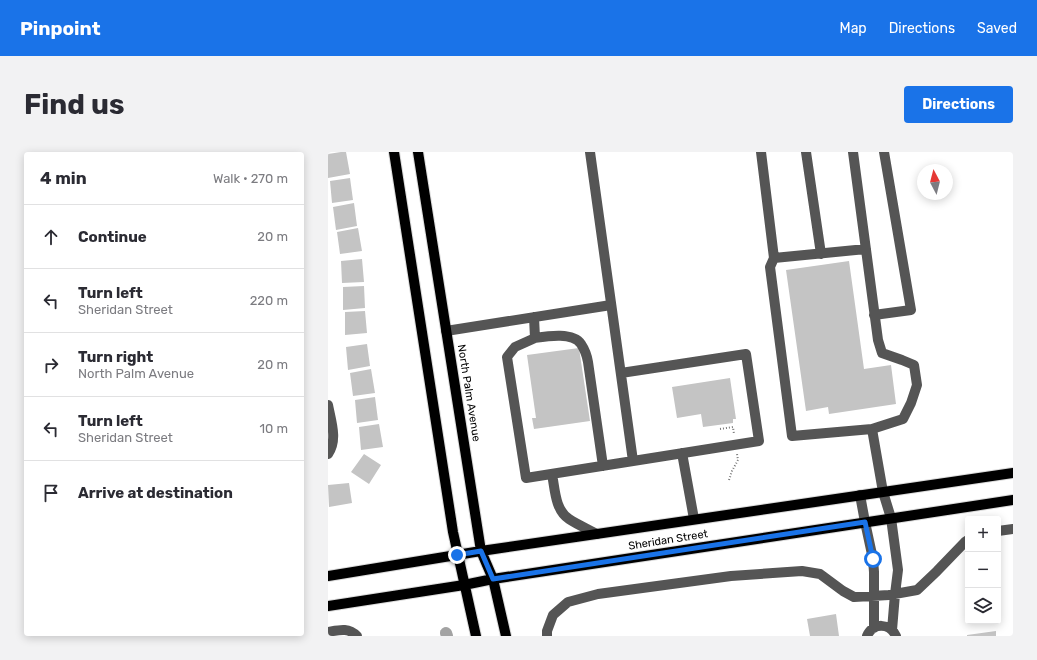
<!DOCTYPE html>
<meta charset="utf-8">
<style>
:root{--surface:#fff;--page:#f2f2f3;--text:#2b2b33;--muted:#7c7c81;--line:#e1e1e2;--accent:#1a73e8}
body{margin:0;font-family:Rubik,sans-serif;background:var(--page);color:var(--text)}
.controls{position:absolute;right:12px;bottom:12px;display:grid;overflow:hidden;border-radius:4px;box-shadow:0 2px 10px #0003}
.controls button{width:36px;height:36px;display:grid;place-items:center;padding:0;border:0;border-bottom:1px solid var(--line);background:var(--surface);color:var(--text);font:20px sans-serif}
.compass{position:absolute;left:589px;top:12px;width:36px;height:36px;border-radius:50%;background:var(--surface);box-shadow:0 2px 10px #0003;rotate:353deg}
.stop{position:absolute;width:12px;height:12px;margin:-9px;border:3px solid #1a73e8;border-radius:50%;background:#fff}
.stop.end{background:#1a73e8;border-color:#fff;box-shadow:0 1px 4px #0008}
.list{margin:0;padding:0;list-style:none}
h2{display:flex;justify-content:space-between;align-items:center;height:52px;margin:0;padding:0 16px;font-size:17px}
h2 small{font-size:13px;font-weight:400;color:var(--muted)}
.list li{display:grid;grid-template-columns:26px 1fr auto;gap:12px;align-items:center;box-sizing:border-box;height:64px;padding:0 16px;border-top:1px solid var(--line)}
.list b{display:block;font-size:15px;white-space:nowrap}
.list p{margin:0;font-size:13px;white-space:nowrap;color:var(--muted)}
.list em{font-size:13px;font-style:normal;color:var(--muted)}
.icon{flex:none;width:22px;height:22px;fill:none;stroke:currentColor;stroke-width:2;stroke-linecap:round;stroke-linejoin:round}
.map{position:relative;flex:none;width:685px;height:484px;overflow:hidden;border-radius:4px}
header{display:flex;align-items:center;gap:24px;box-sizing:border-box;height:56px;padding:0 20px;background:var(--accent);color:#fff}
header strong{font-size:19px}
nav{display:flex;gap:22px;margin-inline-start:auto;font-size:14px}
.intro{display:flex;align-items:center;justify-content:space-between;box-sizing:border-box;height:96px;padding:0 24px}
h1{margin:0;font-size:28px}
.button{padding:10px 18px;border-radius:4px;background:var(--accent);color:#fff;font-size:14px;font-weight:700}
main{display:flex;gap:24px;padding:0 24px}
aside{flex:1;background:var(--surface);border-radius:4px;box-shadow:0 2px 10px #0003}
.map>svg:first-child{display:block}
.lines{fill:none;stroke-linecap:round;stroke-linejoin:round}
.canal{stroke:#a3a3a3;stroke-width:12}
.building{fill:#c4c4c4}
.major-casing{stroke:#dbdbdb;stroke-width:12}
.path{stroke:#777;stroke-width:2;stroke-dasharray:1 2;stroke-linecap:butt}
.minor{stroke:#555;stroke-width:10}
.major{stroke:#000;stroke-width:10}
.route{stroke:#1a73e8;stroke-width:5}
.labels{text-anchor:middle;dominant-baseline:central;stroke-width:3;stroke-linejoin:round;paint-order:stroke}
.street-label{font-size:11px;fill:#000;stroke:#fff}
</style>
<header>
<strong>Pinpoint</strong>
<nav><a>Map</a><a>Directions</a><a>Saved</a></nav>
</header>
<div class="intro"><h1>Find us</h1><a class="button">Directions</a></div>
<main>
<aside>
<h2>4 min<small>Walk · 270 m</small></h2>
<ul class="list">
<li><svg class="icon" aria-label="ahead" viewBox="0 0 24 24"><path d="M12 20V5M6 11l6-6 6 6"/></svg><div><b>Continue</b></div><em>20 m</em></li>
<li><svg class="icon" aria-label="left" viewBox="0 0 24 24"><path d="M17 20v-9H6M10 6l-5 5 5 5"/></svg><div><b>Turn left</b><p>Sheridan Street</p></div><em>220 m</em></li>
<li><svg class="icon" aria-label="right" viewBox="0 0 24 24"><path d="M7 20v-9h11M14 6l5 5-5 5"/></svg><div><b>Turn right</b><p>North Palm Avenue</p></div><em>20 m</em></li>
<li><svg class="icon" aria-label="left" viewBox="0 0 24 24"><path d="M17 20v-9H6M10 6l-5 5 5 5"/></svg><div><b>Turn left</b><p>Sheridan Street</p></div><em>10 m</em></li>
<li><svg class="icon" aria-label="arrive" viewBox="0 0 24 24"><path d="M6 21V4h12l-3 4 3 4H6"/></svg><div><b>Arrive at destination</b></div></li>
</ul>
</aside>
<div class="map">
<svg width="685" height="484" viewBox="0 0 685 484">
<rect width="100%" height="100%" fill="#fff"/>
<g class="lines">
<path class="canal" d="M118,481l1,3"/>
</g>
<path class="building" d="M13,0h5l4,22 -22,4v-24z
M22,26l3,22 -21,3 -2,-22z
M26,51l3,23 -21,4 -3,-23z
M30,76l4,23 -22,3 -3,-22z
M34,107l2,23 -22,1 -1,-22z
M521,109l15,108 27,-4 5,39 -67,10 -1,-7 -22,4 -20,-141z
M36,134l1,22 -22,2v-23z
M37,159l2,22 -22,2v-23z
M39,192l3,22 -22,4 -2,-23z
M251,196l11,73 -56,8 -2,-11h4l-9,-63z
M43,217l4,24 -22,3 -3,-23z
M402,226l6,41h-3v4l-30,4 -2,-13 -24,4 -5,-31z
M47,245l3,23 -21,3 -2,-23z
M51,272l4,23 -22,3 -2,-23z
M36,302l17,11 -12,19 -18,-12z
M21,331l3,20 -23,4 -1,-22z
M508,462l3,22h-29l-3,-17z
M668,479v5h-29v-1z"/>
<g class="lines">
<defs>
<path id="major" d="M66,0l59,380 23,104
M90,0l63,399 12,28 13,57
M0,424l153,-25 532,-78
M0,454l136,-21 29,-6 520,-79"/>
</defs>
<use href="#major" class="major-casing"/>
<path class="path" d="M392,277l13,-2 1,7
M401,328l3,-9 6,-11 -1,-6"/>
<path class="minor" d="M262,0l43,309
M433,0l13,106 -4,9 22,169 80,-7 31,-10 8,-16 6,-18 -3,-20 -12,-5 -20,-7 -4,-13 -25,-188
M478,0l15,102
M446,106l92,-9
M546,163l37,-5 -27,-158
M206,165l1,21 -20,9 -8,10 19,121 233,-37 -13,-87 -125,19
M118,179l165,-26
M207,186c13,-2 38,-6 46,6 4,6 6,12 7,18l15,104
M0,253c3,16 10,35 0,49
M544,277l11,63 8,26 7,52 -3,24 -3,36
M354,301l12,66
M224,322c3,15 3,36 17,45 9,6 19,10 28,15
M532,343l5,27 8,37 1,13v56
M670,379l15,-2
M0,480c11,-2 20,-5 29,4
M219,484v-5l6,-16 15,-13 30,-8 133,-18 71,-5 18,3 23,17 11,6 35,-2 28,-5 20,-19 28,-29 3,-2
M539,484c6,-14 23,-13 29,0"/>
<use href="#major" class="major"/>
</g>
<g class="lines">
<path class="route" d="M129,403l24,-4 12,28 372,-57 8,37"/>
</g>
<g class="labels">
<g class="street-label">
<text transform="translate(141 241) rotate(81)">North Palm Avenue</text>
<text transform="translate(340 388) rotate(-9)">Sheridan Street</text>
</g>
</g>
</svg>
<div class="controls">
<button>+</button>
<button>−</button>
<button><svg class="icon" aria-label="layers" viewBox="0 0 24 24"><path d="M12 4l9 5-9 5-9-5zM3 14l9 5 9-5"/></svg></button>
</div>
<svg class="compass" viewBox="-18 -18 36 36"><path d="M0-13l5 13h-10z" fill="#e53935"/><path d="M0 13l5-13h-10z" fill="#7c7c81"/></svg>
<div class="stop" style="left:545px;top:407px"></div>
<div class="stop end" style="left:129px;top:403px"></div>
</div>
</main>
